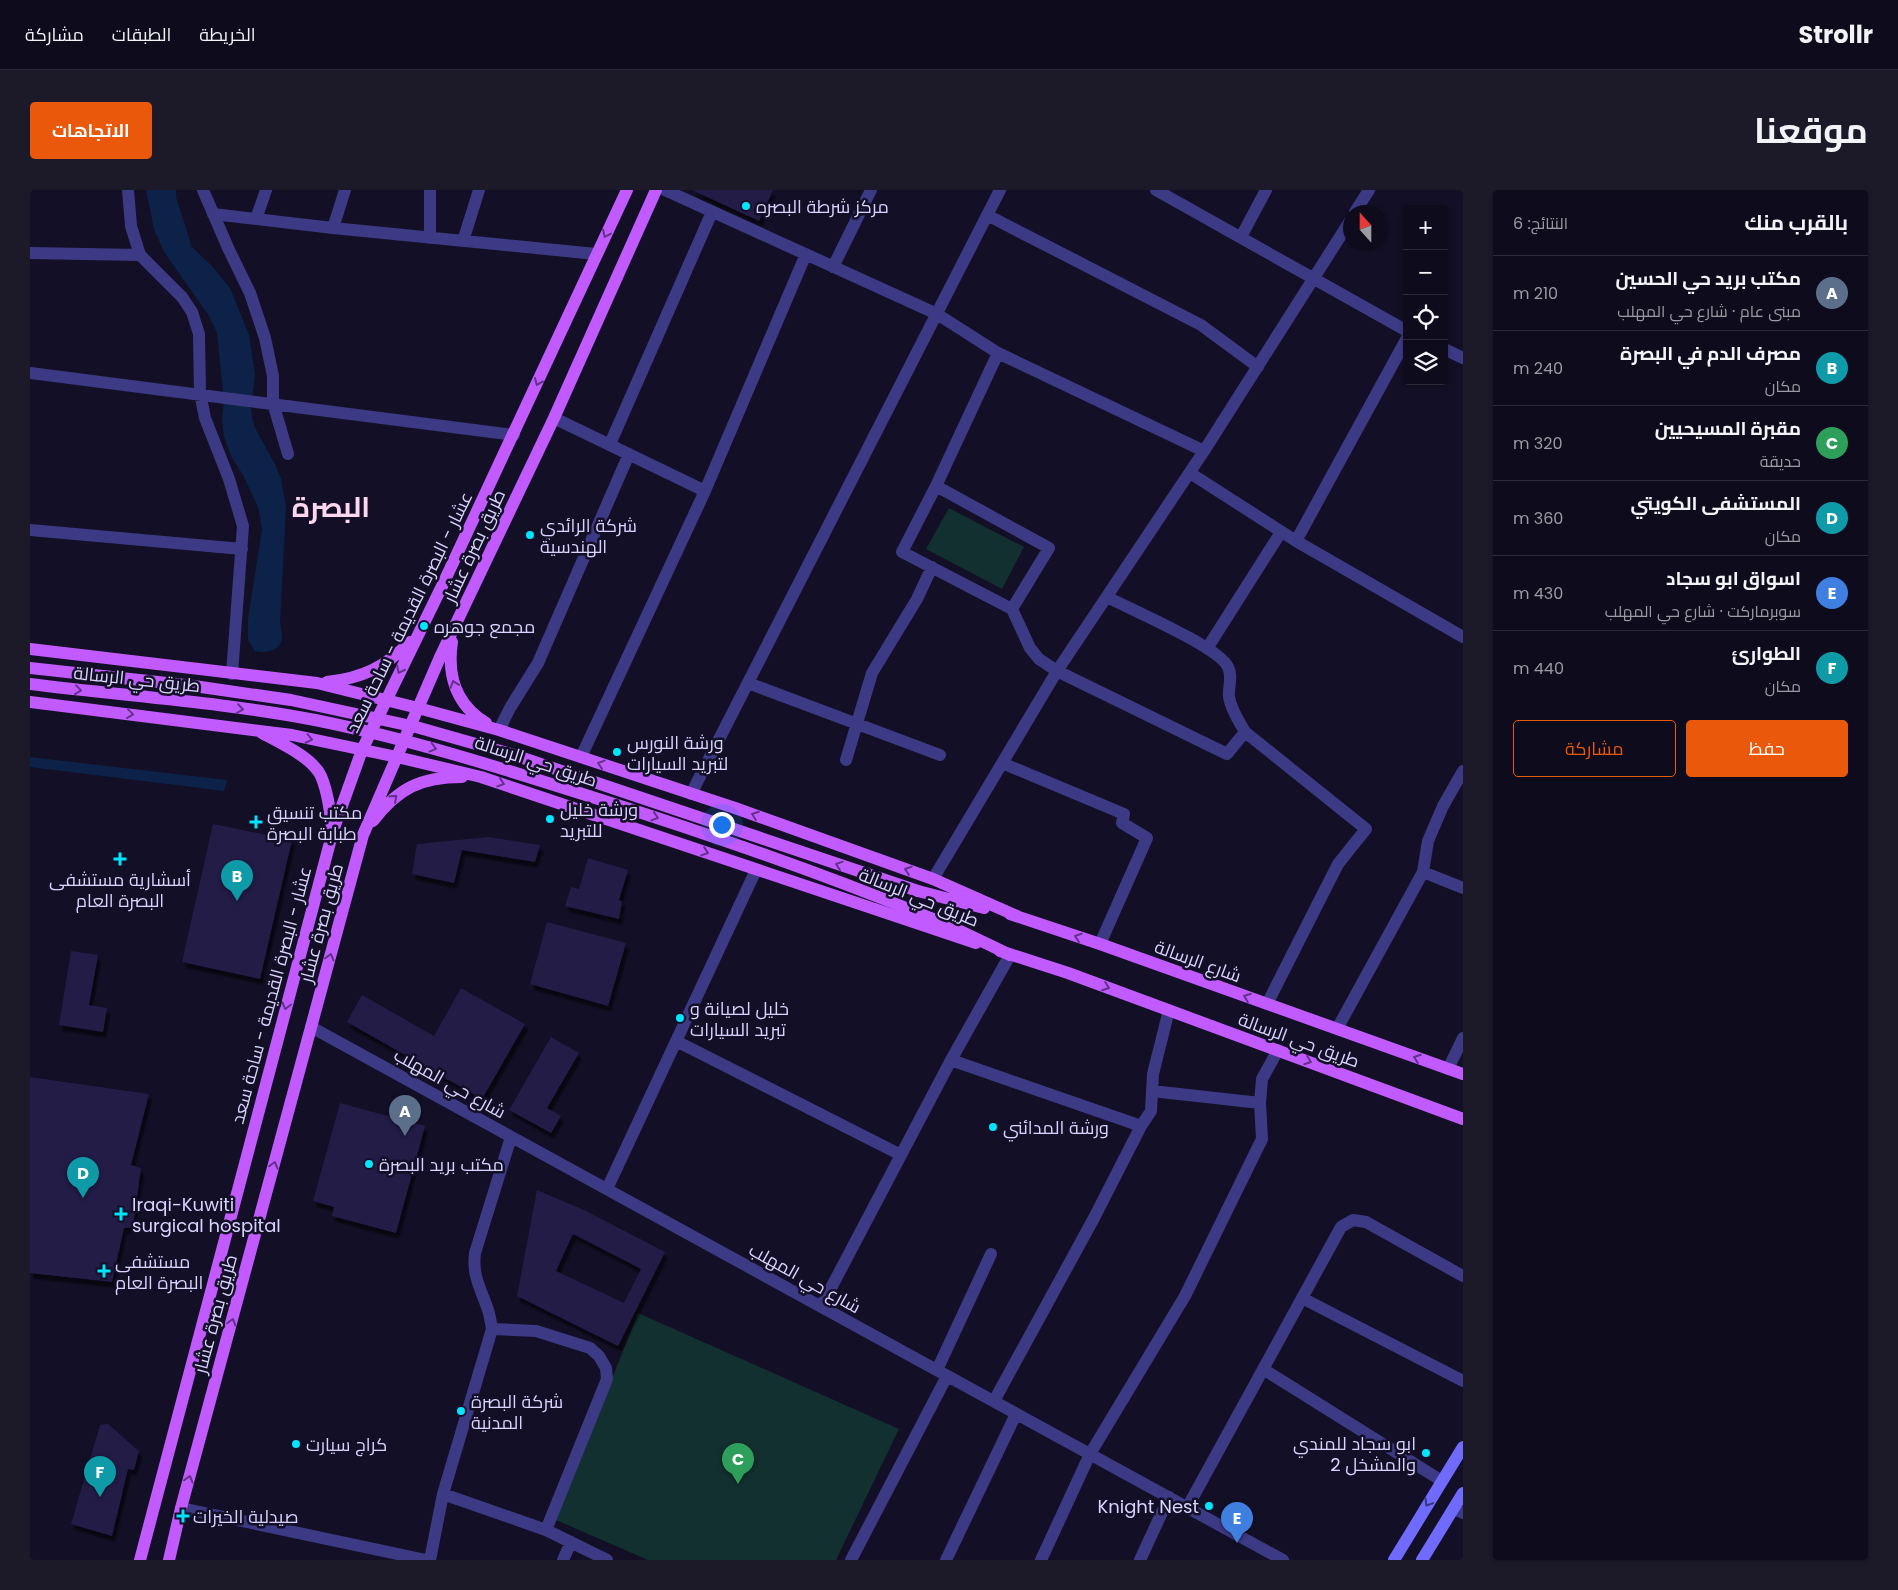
<!DOCTYPE html>
<html lang="ar">
<meta charset="utf-8">
<style>
:root{--surface:#0e0b1c;--page:#1c1929;--text:#f1f3f6;--muted:#9b9ba3;--line:#2e2b3b;--accent:#ea580c}
body{margin:0;font-family:Poppins,Cairo,sans-serif;background:var(--page);color:var(--text);direction:rtl}
.controls{position:absolute;right:15px;top:15px;display:grid;overflow:hidden;border-radius:5px;box-shadow:0 1px 4px #0004}
.controls button{width:45px;height:45px;display:grid;place-items:center;padding:0;border:0;border-bottom:1px solid var(--line);background:var(--surface);color:var(--text);font:25px sans-serif}
.compass{position:absolute;left:1313px;top:15px;width:45px;height:45px;border-radius:50%;background:var(--surface);box-shadow:0 1px 4px #0004;rotate:339deg}
.you{position:absolute;left:691px;top:634px;width:18px;height:18px;margin:-12px;border:4px solid #fff;border-radius:50%;background:#1a73e8;box-shadow:0 0 0 8px #1a73e833}
.badge{display:grid;place-items:center;width:32px;height:32px;border-radius:50%;background:var(--accent);color:#fff;font-size:16px;font-weight:700}
.pin{position:absolute;translate:-50% -41px;filter:drop-shadow(0 1px 2px #0008)}
.pin::after{content:'';position:absolute;top:26px;width:18px;height:15px;background:inherit;clip-path:polygon(0 0,100% 0,50% 100%)}
.list{margin:0;padding:0;list-style:none}
h2{display:flex;justify-content:space-between;align-items:center;height:65px;margin:0;padding:0 20px;font-size:21px}
h2 small{font-size:16px;font-weight:400;color:var(--muted)}
.list li{display:grid;grid-template-columns:32px 1fr auto;gap:15px;align-items:center;box-sizing:border-box;height:75px;padding:0 20px;border-top:1px solid var(--line)}
.list b{display:block;font-size:19px;white-space:nowrap}
.list p{margin:0;font-size:16px;white-space:nowrap;color:var(--muted)}
.list em{font-size:16px;font-style:normal;color:var(--muted)}
.actions{display:flex;gap:10px;padding:15px 20px}
.actions a{flex:1;padding:11px 0;border:1px solid var(--accent);border-radius:5px;text-align:center;font-size:18px;color:var(--accent)}
.actions .main{background:var(--accent);color:#fff}
.icon{flex:none;width:28px;height:28px;fill:none;stroke:currentColor;stroke-width:2;stroke-linecap:round;stroke-linejoin:round}
.map{position:relative;flex:none;width:1433px;height:1370px;overflow:hidden;direction:ltr;border-radius:5px}
header{display:flex;align-items:center;gap:30px;box-sizing:border-box;height:70px;padding:0 25px;background:var(--surface);border-bottom:1px solid var(--line)}
header strong{font-size:24px}
nav{display:flex;gap:28px;margin-inline-start:auto;font-size:18px}
.intro{display:flex;align-items:center;justify-content:space-between;box-sizing:border-box;height:120px;padding:0 30px}
h1{margin:0;font-size:35px}
.button{padding:12px 22px;border-radius:5px;background:var(--accent);color:#fff;font-size:18px;font-weight:700}
main{display:flex;gap:30px;padding:0 30px}
aside{flex:1;background:var(--surface);border-radius:5px;box-shadow:0 1px 4px #0004}
.map>svg:first-child{display:block}
.green{fill:#12302f}
.water{fill:#0c2248}
.building{fill:#241b47;fill-rule:evenodd;filter:url(#shadow)}
.lines{fill:none;stroke-linecap:round;stroke-linejoin:round}
.minor{stroke:#3d3a85;stroke-width:12}
.secondary{stroke:#6f6bff;stroke-width:12}
.primary{stroke:#c25bff;stroke-width:12}
.primary-bridge{stroke:#c25bff;stroke-width:12}
.oneway{stroke:#623188}
.oneway2{stroke:#38347d}
.poi-dot{fill:#00e5ff;stroke:#130f26;stroke-width:2}
.labels{text-anchor:middle;dominant-baseline:central;stroke-width:5;stroke-linejoin:round;paint-order:stroke}
.poi-label{font-size:18px;fill:#d9d4ff;stroke:#130f26;text-anchor:start}
.street-label{font-size:18px;fill:#d9d4ff;stroke:#130f26}
.town-label{font-size:28px;font-weight:bold;fill:#ffd6f0;stroke:#130f26}
</style>
<header>
<strong>Strollr</strong>
<nav><a>الخريطة</a><a>الطبقات</a><a>مشاركة</a></nav>
</header>
<div class="intro"><h1>موقعنا</h1><a class="button">الاتجاهات</a></div>
<main>
<aside>
<h2>بالقرب منك<small>النتائج: 6</small></h2>
<ul class="list">
<li><span class="badge" style="background:#5c6f8a">A</span><div><b>مكتب بريد حي الحسين</b><p>مبنى عام · شارع حي المهلب</p></div><em>210 m</em></li>
<li><span class="badge" style="background:#0f9aa8">B</span><div><b>مصرف الدم في البصرة</b><p>مكان</p></div><em>240 m</em></li>
<li><span class="badge" style="background:#2e9e5b">C</span><div><b>مقبرة المسيحيين</b><p>حديقة</p></div><em>320 m</em></li>
<li><span class="badge" style="background:#0f9aa8">D</span><div><b>المستشفى الكويتي</b><p>مكان</p></div><em>360 m</em></li>
<li><span class="badge" style="background:#3f7fe0">E</span><div><b>اسواق ابو سجاد</b><p>سوبرماركت · شارع حي المهلب</p></div><em>430 m</em></li>
<li><span class="badge" style="background:#0f9aa8">F</span><div><b>الطوارئ</b><p>مكان</p></div><em>440 m</em></li>
</ul>
<div class="actions"><a class="main">حفظ</a><a>مشاركة</a></div>
</aside>
<div class="map">
<svg width="1433" height="1370" viewBox="0 0 1433 1370">
<defs>
<filter id="shadow"><feDropShadow dx="3" dy="5.5" stdDeviation="1" flood-color="#0009"/></filter>
</defs>
<rect width="100%" height="100%" fill="#130f26"/>
<path class="green" d="M919,318l75,39 -22,42 -76,-40z
M608,1123l261,116 -63,131h-188l-92,-40z"/>
<path class="water" d="M116,0h30v7l16,50 20,19 18,22 19,47 6,40 -4,33 1,10 3,10 20,36 6,15 5,28 -6,115c1,5 2,12 2,17 -2,12 -18,15 -27,12l-7,-11v-21l14,-90 -4,-22 -15,-32 -11,-17 -8,-21 -2,-19 2,-17 -7,-68 -8,-17 -45,-64 -10,-23z
M0,567l197,23 -3,11 -194,-24z"/>
<path class="building" d="M662,0h81l-14,31z
M183,634l79,16 -32,139 -78,-17z
M459,647l51,8 -5,17 -73,-12 -8,33 -42,-9 5,-30z
M558,668l40,12 -9,30 3,1 -3,18 -54,-13 6,-19 8,2z
M517,732l79,21 -18,63 -78,-22z
M41,761l27,4 -9,50 18,3 -4,24 -44,-7z
M431,798l64,36 -43,75 -135,-77 15,-27 72,41z
M521,847l28,16 -32,55 14,8 -10,17 -42,-23z
M0,887l119,17 -18,71 10,3 -8,59 -9,1 -12,54 -82,-9z
M310,913l85,23 -29,107 -64,-17 2,-9 -21,-6z
M507,1000l49,21 79,41 -47,94 -101,-50zM543,1044l68,35 -17,34 -68,-32z
M78,1234l31,27 -5,19 -6,-1 -16,67 -41,-12 29,-99z"/>
<g class="lines">
<path class="minor" d="M98,0l3,36 9,29 42,42 10,15 7,22 1,59 5,25 24,61 14,47 -11,148
M173,0l26,60 21,43 15,45 8,38v27l15,51
M635,0l272,124 61,39 206,98
M1126,0l251,141
M1325,22l14,-22
M183,24l120,14 263,26
M957,25l214,110 57,42
M226,29l10,-29
M303,38l12,-38
M1211,47l25,-47
M400,48v-48
M433,51l16,-51
M0,63l110,2
M803,77l38,-77
M1414,159l19,9
M968,163l-62,133 -34,66 110,57 18,39 9,11 18,12 170,83 18,-22 121,97 -28,35 -71,140
M0,183l484,62
M524,228l151,73
M580,254l102,-232
M1160,283l106,68 167,96
M906,296l113,62 -37,61
M0,340l212,19
M1266,351l111,-203
M1077,407c23,12 112,50 121,70 5,10 0,20 1,30 2,13 10,24 16,35
M1178,457l73,-115
M718,493l192,72
M469,540l11,-22 28,-45 91,-209
M551,567l124,-266 101,-237
M816,570l26,-87 45,-74 15,-32
M972,573l122,51 -2,9 25,15 -47,106
M661,604l309,-604
M1393,682l40,16
M903,689l124,-208 147,-220 146,-230
M281,837l972,533
M1307,839l86,-157 5,-31 15,-35 20,-35
M646,851l225,114
M921,870l190,66
M1418,879l15,-31
M1122,901l108,12
M577,999l149,-319
M1272,1108l161,83
M791,1117l130,-247 59,-105
M462,1139l44,2 54,17 9,8 7,12 1,11 -61,151
M1233,1179l179,112
M907,1180l54,-116
M964,1211l100,-183 47,-92 10,-15 2,-37 16,-64
M413,1304l103,36 61,30
M151,1318l245,52
M1157,1318l154,-281 12,-7 13,2 97,54
M1424,1319l9,4
M400,1370l13,-66 49,-165c-1,-6 -2,-13 -4,-19 -7,-21 -16,-34 -13,-57l36,-116
M533,1370l8,-18
M821,1370l96,-184
M916,1370l70,-146
M1011,1370l49,-106 95,-158 77,-157 -2,-36 2,-24 16,-29
M1110,1370l29,-63"/>
<path class="secondary" d="M1364,1370l69,-113
M1392,1370l41,-67"/>
<path class="primary" d="M422,452c-5,33 4,63 34,81
M0,459l287,34 101,25 81,22 236,78 198,71 84,37
M297,492c36,-4 58,-15 83,-40
M0,512l262,33 105,22 84,20 495,166
M232,543c18,10 50,24 59,43 7,17 9,35 11,53
M343,631c25,-33 48,-44 89,-44
M888,701l66,17
M980,724l90,30 363,130
M970,761l68,22 395,146
M110,1370l193,-729 29,-81 81,-166 184,-394
M139,1370l12,-52 182,-673 78,-180 113,-237 102,-228"/>
<path class="primary-bridge" d="M0,478l164,18 97,14 125,27 95,27 407,137
M0,494c94,12 192,18 285,36 95,19 186,48 277,77 111,35 221,73 329,117 31,12 60,27 89,41"/>
</g>
<defs><path id="oneway-chevron" d="M-2-3.5L2.5 0L-2 3.5" fill="none" stroke-width="1.6" stroke-linecap="round" stroke-linejoin="round" transform="scale(1.25)"/></defs>
<g class="oneway">
<use href="#oneway-chevron" transform="translate(576 44) rotate(116)"/>
<use href="#oneway-chevron" transform="translate(508 192) rotate(114)"/>
<use href="#oneway-chevron" transform="translate(370 480) rotate(117)"/>
<use href="#oneway-chevron" transform="translate(424 494) rotate(-109)"/>
<use href="#oneway-chevron" transform="translate(48 500) rotate(7)"/>
<use href="#oneway-chevron" transform="translate(210 519) rotate(8)"/>
<use href="#oneway-chevron" transform="translate(100 524) rotate(7)"/>
<use href="#oneway-chevron" transform="translate(279 549) rotate(12)"/>
<use href="#oneway-chevron" transform="translate(403 558) rotate(15)"/>
<use href="#oneway-chevron" transform="translate(571 574) rotate(-162)"/>
<use href="#oneway-chevron" transform="translate(471 593) rotate(18)"/>
<use href="#oneway-chevron" transform="translate(364 608) rotate(-41)"/>
<use href="#oneway-chevron" transform="translate(725 625) rotate(-160)"/>
<use href="#oneway-chevron" transform="translate(625 627) rotate(18)"/>
<use href="#oneway-chevron" transform="translate(675 662) rotate(19)"/>
<use href="#oneway-chevron" transform="translate(809 675) rotate(-161)"/>
<use href="#oneway-chevron" transform="translate(878 680) rotate(-161)"/>
<use href="#oneway-chevron" transform="translate(1048 747) rotate(-161)"/>
<use href="#oneway-chevron" transform="translate(300 767) rotate(-75)"/>
<use href="#oneway-chevron" transform="translate(1076 797) rotate(20)"/>
<use href="#oneway-chevron" transform="translate(1217 807) rotate(-160)"/>
<use href="#oneway-chevron" transform="translate(256 816) rotate(105)"/>
<use href="#oneway-chevron" transform="translate(1387 868) rotate(-160)"/>
<use href="#oneway-chevron" transform="translate(1278 871) rotate(20)"/>
<use href="#oneway-chevron" transform="translate(244 975) rotate(-75)"/>
<use href="#oneway-chevron" transform="translate(202 1132) rotate(-75)"/>
<use href="#oneway-chevron" transform="translate(159 1289) rotate(-75)"/>
</g>
<use class="oneway2" href="#oneway-chevron" transform="translate(1398 1313) rotate(121)"/>
<g class="poi-dot">
<circle cx="716" cy="16" r="5"/>
<circle cx="500" cy="345" r="5"/>
<circle cx="394" cy="436" r="5"/>
<circle cx="587" cy="562" r="5"/>
<circle cx="520" cy="629" r="5"/>
<path d="M223.5 624.5h5v5h5v5h-5v5h-5v-5h-5v-5h5z"/>
<path d="M87.5 661.5h5v5h5v5h-5v5h-5v-5h-5v-5h5z"/>
<circle cx="650" cy="828" r="5"/>
<circle cx="963" cy="937" r="5"/>
<circle cx="339" cy="974" r="5"/>
<path d="M88.5 1016.5h5v5h5v5h-5v5h-5v-5h-5v-5h5z"/>
<path d="M71.5 1073.5h5v5h5v5h-5v5h-5v-5h-5v-5h5z"/>
<circle cx="431" cy="1221" r="5"/>
<circle cx="266" cy="1254" r="5"/>
<circle cx="1396" cy="1263" r="5"/>
<circle cx="1179" cy="1316" r="5"/>
<path d="M150.5 1318.5h5v5h5v5h-5v5h-5v-5h-5v-5h5z"/>
</g>
<g class="labels">
<g class="poi-label">
<text x="726" y="16">مركز شرطة البصره</text>
<text x="510" y="335">شركة الرائدي<tspan x="510" dy="21">الهندسية</tspan></text>
<text x="404" y="436">مجمع جوهره</text>
<text x="597" y="552">ورشة النورس<tspan x="597" dy="21">لتبريد السيارات</tspan></text>
<text x="530" y="619">ورشة خليل<tspan x="530" dy="21">للتبريد</tspan></text>
<text x="237" y="622">مكتب تنسيق<tspan x="237" dy="21">طبابة البصرة</tspan></text>
<text x="90" y="689" text-anchor="middle">أسشارية مستشفى<tspan x="90" dy="21">البصرة العام</tspan></text>
<text x="660" y="818">خليل لصيانة و<tspan x="660" dy="21">تبريد السيارات</tspan></text>
<text x="973" y="937">ورشة المدائني</text>
<text x="349" y="974">مكتب بريد البصرة</text>
<text x="102" y="1014">Iraqi-Kuwiti<tspan x="102" dy="21">surgical hospital</tspan></text>
<text x="85" y="1071">مستشفى<tspan x="85" dy="21">البصرة العام</tspan></text>
<text x="441" y="1211">شركة البصرة<tspan x="441" dy="21">المدنية</tspan></text>
<text x="1386" y="1253" text-anchor="end">ابو سجاد للمندي<tspan x="1386" dy="21">والمشخل 2</tspan></text>
<text x="276" y="1254">كراج سيارت</text>
<text x="1169" y="1316" text-anchor="end">Knight Nest</text>
<text x="163" y="1326">صيدلية الخيرات</text>
</g>
<g class="street-label">
<text transform="translate(444 356) rotate(-65)">طريق بصرة عشار</text>
<text transform="translate(379 422) rotate(-64)">عشار - البصرة القديمة - ساحة سعد</text>
<text transform="translate(107 489) rotate(6)">طريق حي الرسالة</text>
<text transform="translate(506 571) rotate(18)">طريق حي الرسالة</text>
<text transform="translate(889 707) rotate(22)">طريق حي الرسالة</text>
<text transform="translate(291 733) rotate(-75)">طريق بصرة عشار</text>
<text transform="translate(1168 771) rotate(20)">شارع الرسالة</text>
<text transform="translate(241 805) rotate(-75)">عشار - البصرة القديمة - ساحة سعد</text>
<text transform="translate(1269 850) rotate(20)">طريق حي الرسالة</text>
<text transform="translate(420 893) rotate(29)">شارع حي المهلب</text>
<text transform="translate(775 1088) rotate(29)">شارع حي المهلب</text>
<text transform="translate(185 1124) rotate(-75)">طريق بصرة عشار</text>
</g>
<g class="town-label">
<text x="301" y="317">البصرة</text>
</g>
</g>
</svg>
<div class="controls">
<button>+</button>
<button>−</button>
<button><svg class="icon" aria-label="locate" viewBox="0 0 24 24"><circle cx="12" cy="12" r="6"/><path d="M12 2v4M12 18v4M2 12h4M18 12h4"/></svg></button>
<button><svg class="icon" aria-label="layers" viewBox="0 0 24 24"><path d="M12 4l9 5-9 5-9-5zM3 14l9 5 9-5"/></svg></button>
</div>
<svg class="compass" viewBox="-18 -18 36 36"><path d="M0-13l5 13h-10z" fill="#e53935"/><path d="M0 13l5-13h-10z" fill="#9b9ba3"/></svg>
<div class="you"></div>
<div class="pin badge" style="left:375px;top:946px;background:#5c6f8a">A</div>
<div class="pin badge" style="left:207px;top:711px;background:#0f9aa8">B</div>
<div class="pin badge" style="left:708px;top:1294px;background:#2e9e5b">C</div>
<div class="pin badge" style="left:53px;top:1008px;background:#0f9aa8">D</div>
<div class="pin badge" style="left:1207px;top:1353px;background:#3f7fe0">E</div>
<div class="pin badge" style="left:70px;top:1307px;background:#0f9aa8">F</div>
</div>
</main>
